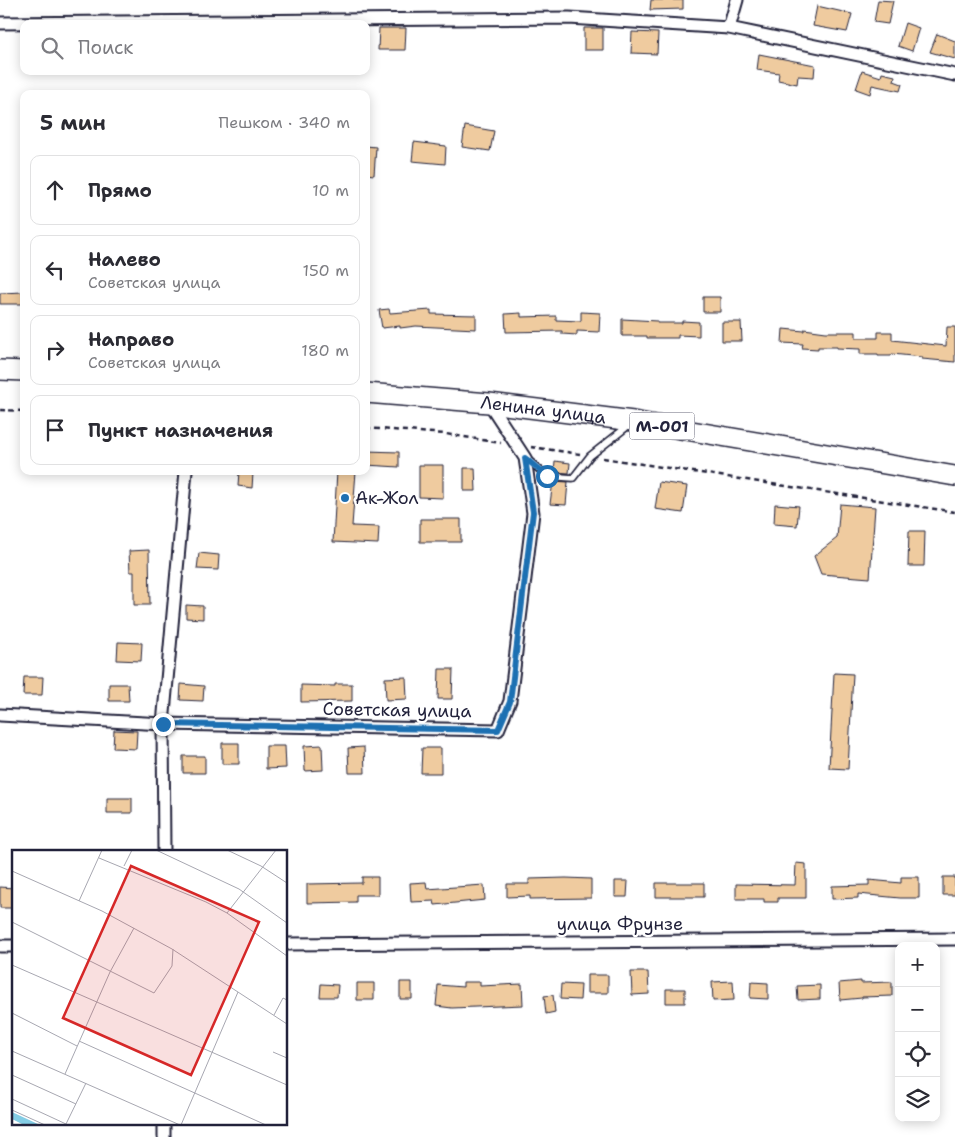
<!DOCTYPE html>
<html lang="ru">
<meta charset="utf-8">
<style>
:root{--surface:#fff;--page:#f7f7f7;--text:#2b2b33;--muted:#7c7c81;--line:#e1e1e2}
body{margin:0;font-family:"Shantell Sans",sans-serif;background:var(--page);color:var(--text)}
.controls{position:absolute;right:15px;bottom:15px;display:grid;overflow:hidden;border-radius:10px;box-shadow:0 2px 12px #0003}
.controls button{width:45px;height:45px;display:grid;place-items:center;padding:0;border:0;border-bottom:1px solid var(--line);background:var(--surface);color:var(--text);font:25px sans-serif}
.stop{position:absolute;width:15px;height:15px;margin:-11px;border:4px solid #1f6fb2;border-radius:50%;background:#fff}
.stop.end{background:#1f6fb2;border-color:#fff;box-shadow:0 1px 5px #0008}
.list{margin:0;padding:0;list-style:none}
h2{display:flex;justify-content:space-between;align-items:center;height:65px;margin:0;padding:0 20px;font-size:21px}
h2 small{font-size:16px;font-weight:400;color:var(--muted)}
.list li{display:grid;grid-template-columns:32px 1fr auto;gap:15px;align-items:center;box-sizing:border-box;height:70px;margin:0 10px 10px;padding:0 10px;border:1px solid var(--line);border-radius:10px}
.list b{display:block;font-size:19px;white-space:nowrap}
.list p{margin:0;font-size:16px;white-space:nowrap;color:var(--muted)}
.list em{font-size:16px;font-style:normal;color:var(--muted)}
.icon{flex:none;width:28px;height:28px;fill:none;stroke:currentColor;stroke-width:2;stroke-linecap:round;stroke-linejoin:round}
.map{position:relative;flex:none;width:955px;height:1137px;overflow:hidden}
.search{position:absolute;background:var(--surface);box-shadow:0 2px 12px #0003;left:20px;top:20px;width:350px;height:55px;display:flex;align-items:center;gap:12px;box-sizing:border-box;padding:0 18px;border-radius:10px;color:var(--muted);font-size:19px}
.panel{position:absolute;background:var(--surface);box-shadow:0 2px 12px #0003;left:20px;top:90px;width:350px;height:385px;border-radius:10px}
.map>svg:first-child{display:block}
.building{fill:#efcb9f;stroke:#22223b}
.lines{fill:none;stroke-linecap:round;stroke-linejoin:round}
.lane-casing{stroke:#22223b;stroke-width:9}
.street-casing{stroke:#22223b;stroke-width:15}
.primary-casing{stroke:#22223b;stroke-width:22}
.path{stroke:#22223b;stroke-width:2.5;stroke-dasharray:5 4;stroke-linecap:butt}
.lane{stroke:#fff;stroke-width:5.5}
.street{stroke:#fff;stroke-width:11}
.primary{stroke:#fff;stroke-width:19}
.route{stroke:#1f6fb2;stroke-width:6}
.poi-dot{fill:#1f6fb2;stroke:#fff;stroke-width:2}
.labels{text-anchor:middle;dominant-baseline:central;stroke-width:4.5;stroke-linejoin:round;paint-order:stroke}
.shield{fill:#fff;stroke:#646476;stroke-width:1}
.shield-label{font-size:16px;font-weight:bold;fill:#22223b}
.street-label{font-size:18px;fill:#22223b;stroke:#fff}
.poi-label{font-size:18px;fill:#22223b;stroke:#fff;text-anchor:start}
.inset-road{fill:none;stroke:#a7a7b1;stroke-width:1}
.view{fill:#d62828;fill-opacity:0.15;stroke:#d62828;stroke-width:2.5}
.inset-edge{fill:none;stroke:#22223b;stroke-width:2.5}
</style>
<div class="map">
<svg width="955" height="1137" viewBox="0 0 955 1137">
<rect width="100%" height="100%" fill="#fff"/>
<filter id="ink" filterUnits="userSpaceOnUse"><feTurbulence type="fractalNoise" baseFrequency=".02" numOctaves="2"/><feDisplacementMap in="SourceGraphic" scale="10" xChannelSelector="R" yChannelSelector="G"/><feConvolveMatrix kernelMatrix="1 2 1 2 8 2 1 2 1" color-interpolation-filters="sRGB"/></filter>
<g filter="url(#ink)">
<path class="building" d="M651,0h32v9l-33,1z
M878,0l15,1 -5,23 -14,-2z
M817,6l35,8 -5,18 -34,-6z
M905,23l14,5 -7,23 -14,-5z
M379,28h27l-1,22h-27z
M584,28h19v22h-19z
M632,32l26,1 -1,21 -26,-1z
M937,34l18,7v18l-25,-7z
M759,54l56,11 -1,12 -16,-1 -1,8 -19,-4 1,-7 -22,-3z
M862,71l19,6 1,-4 13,3 -1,5 8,3 -2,7 -28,-6 -2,9 -14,-5z
M465,126l29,5 -4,20 -28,-4z
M414,142l32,4 -1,18 -33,-3z
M366,146l10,1 -2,28 -8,-1z
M24,292v12h-24v-11z
M703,297h17v15h-17z
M389,309l1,4 41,-3v4l45,1v14l-60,-3 -16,2v-2l-18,2 -3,-18z
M581,312l19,1 -1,19 -22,-1v4l-15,-1v-3l-56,1 -1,-18 16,-1v4l35,-1v4l25,1z
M622,319l35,2v2h25v-2l17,1v14l-21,-1v3h-31v-2h-25z
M722,322h19l1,19h-20z
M947,327h8v35l-33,-3v-2l-30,-3 -1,2h-13v-2h-18v-5l-23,-1v-1h-19v2l-16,-1 1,-4 -21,-1 1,-14 21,2v-2l22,3h30v6h22v-6h14v8l54,6z
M366,451l33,1v15l-33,-2z
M555,461l15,2 -1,10 -15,-1z
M419,465h24v33l-24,-1z
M464,468h11l1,23h-12z
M239,471l14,2 -1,15 -14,-2z
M337,471h19l-4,55 27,1 -1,17 -45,-2z
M553,481l15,1 -2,23 -16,-1z
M659,482l28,4 -4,27 -28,-4z
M775,504l24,2 -2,20 -23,-2z
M840,504l35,3 -5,71 -49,-4 -7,-18 23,-18z
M420,519h41v23h-41z
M909,531h16l-1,35h-16z
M149,550l1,55h-16v-33h-4l-1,-21z
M199,553l20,2 -1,15 -21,-1z
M186,605l17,1v13l-17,-1z
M118,642l24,1 -1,18 -24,-1z
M439,669h14l-1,30h-14z
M834,673l19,1 -5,95 -19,-1z
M24,677h19l-1,18h-19z
M406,677l1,22 -21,1 -1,-22z
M109,684h19l1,17h-20z
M181,684l23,2 -1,15 -23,-1z
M335,684h17v17l-51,1v-17l34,1z
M114,730l23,1 -1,18 -23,-1z
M222,743h17v21h-17z
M322,745l1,25 -18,1 -1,-25z
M266,746h19l1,22 -20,1z
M364,747l1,26h-16l-1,-25z
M422,748h19v25h-20z
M183,756h22v17h-22z
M107,798h25v15h-25z
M796,863l10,1v34h-28v4h-14v-3h-28v-15l59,1z
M362,877h16v18h-22v7l-49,1v-19l55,-1z
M901,877h18v21h-19l-42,-4v4l-26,1v-13l37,-1v-5l32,3z
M943,877h12v18h-12z
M566,878l25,1v19l-61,1v-3l-23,1v-13h22v-5z
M615,881h13l-1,16h-12z
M426,882l1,7 57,-4 1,15 -50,5 -1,-4 -23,1 -1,-19z
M656,883h48v14h-48z
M0,887l14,1v20h-14z
M631,972h17l1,22 -17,1z
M587,975h21v18h-21z
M733,981l1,19 -21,1 -1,-19z
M861,981v2l31,-1v14l-30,1v1l-22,2 -1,-17z
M400,982h12v17h-12z
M463,982h17v4l42,-2 1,21 -71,3 -16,-2 2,-21 25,2z
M751,982l17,1v16l-18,-1z
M357,983h17v17h-17z
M321,984l17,1 -1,12h-17z
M561,984l20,1 -1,15 -20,-1z
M820,985v14l-22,1 -1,-14z
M666,989h19v14h-19z
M553,995l2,17 -9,2 -2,-18z"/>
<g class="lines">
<defs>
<path id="lane" d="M527,459l20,17 26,2 17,-22 38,-30"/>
<path id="street" d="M0,23l569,-5 160,10 226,47
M729,28l8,-28
M0,715l163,9 335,6 12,-29 23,-188 -8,-55 -36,-55
M164,851l-1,-127 23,-253
M286,944l669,-5
M0,946h14
M164,1137v-14"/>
<g id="primary">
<path d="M0,370l24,1"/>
<path id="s1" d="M366,393l123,10 144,18 322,55"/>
</g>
</defs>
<use href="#lane" class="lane-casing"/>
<use href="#street" class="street-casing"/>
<use href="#primary" class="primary-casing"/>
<path class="path" d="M0,410l24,1
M366,428l80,6 55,9
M531,447l49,7
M603,458l352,54"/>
<use href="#lane" class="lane"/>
<use href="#street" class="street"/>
<use href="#primary" class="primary"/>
</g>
</g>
<g class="lines" filter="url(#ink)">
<path class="route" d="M163,724l335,6 12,-28 23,-190 -8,-54 22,18"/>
</g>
<circle class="poi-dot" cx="345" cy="498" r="5"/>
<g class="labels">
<rect class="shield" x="629.5" y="412.5" width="65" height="27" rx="4"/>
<g class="shield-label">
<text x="662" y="426">М-001</text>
</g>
<g class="street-label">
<text stroke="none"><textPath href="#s1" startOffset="178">Ленина улица</textPath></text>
<text transform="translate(397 710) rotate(1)">Советская улица</text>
<text x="620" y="924">улица Фрунзе</text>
</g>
<g class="poi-label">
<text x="355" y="498">Ак-Жол</text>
</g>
</g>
<g transform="translate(12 850)">
<rect width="275" height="275" fill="#fff"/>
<path d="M0,262l28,13h-16l-12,-6z" fill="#84cde5"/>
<path class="inset-road" d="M144,0l83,39 48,34M215,0l34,16 26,17M87,8l107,44 21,11 60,43M112,16l8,-16M0,21l90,40 70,38 115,75M67,51l23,-51M215,63l49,-63M0,72l142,71 18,-27 1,-17M0,115l275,120M0,163l65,33M262,165l9,-17 4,2M67,191l187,84M0,201l168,74M261,202l14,6M53,224l45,-102 24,-44M0,225l64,29M0,249l54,25 20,-41M0,260l33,15M169,275l57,-133"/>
<path class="view" d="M119,16l128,56 -68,153 -128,-57z"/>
<rect width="275" height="275" class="inset-edge"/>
</g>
</svg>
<div class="controls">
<button>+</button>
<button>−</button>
<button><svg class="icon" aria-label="locate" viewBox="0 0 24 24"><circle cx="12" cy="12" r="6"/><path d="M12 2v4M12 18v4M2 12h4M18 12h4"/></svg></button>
<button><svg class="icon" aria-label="layers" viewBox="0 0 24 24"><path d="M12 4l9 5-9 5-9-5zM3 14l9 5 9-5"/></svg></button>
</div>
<div class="stop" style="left:547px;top:476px"></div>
<div class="stop end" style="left:163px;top:724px"></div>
<div class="search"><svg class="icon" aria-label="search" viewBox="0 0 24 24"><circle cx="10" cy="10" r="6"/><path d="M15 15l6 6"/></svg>Поиск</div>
<section class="panel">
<h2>5 мин<small>Пешком · 340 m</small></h2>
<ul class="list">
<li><svg class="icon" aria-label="ahead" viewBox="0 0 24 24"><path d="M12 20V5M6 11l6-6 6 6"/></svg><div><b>Прямо</b></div><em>10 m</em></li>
<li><svg class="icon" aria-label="left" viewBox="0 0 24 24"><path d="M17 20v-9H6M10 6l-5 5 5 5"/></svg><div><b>Налево</b><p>Советская улица</p></div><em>150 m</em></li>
<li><svg class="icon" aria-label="right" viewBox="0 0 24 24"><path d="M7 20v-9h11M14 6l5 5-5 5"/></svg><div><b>Направо</b><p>Советская улица</p></div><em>180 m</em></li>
<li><svg class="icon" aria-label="arrive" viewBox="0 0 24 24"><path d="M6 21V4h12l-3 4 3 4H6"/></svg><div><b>Пункт назначения</b></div></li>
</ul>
</section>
</div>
